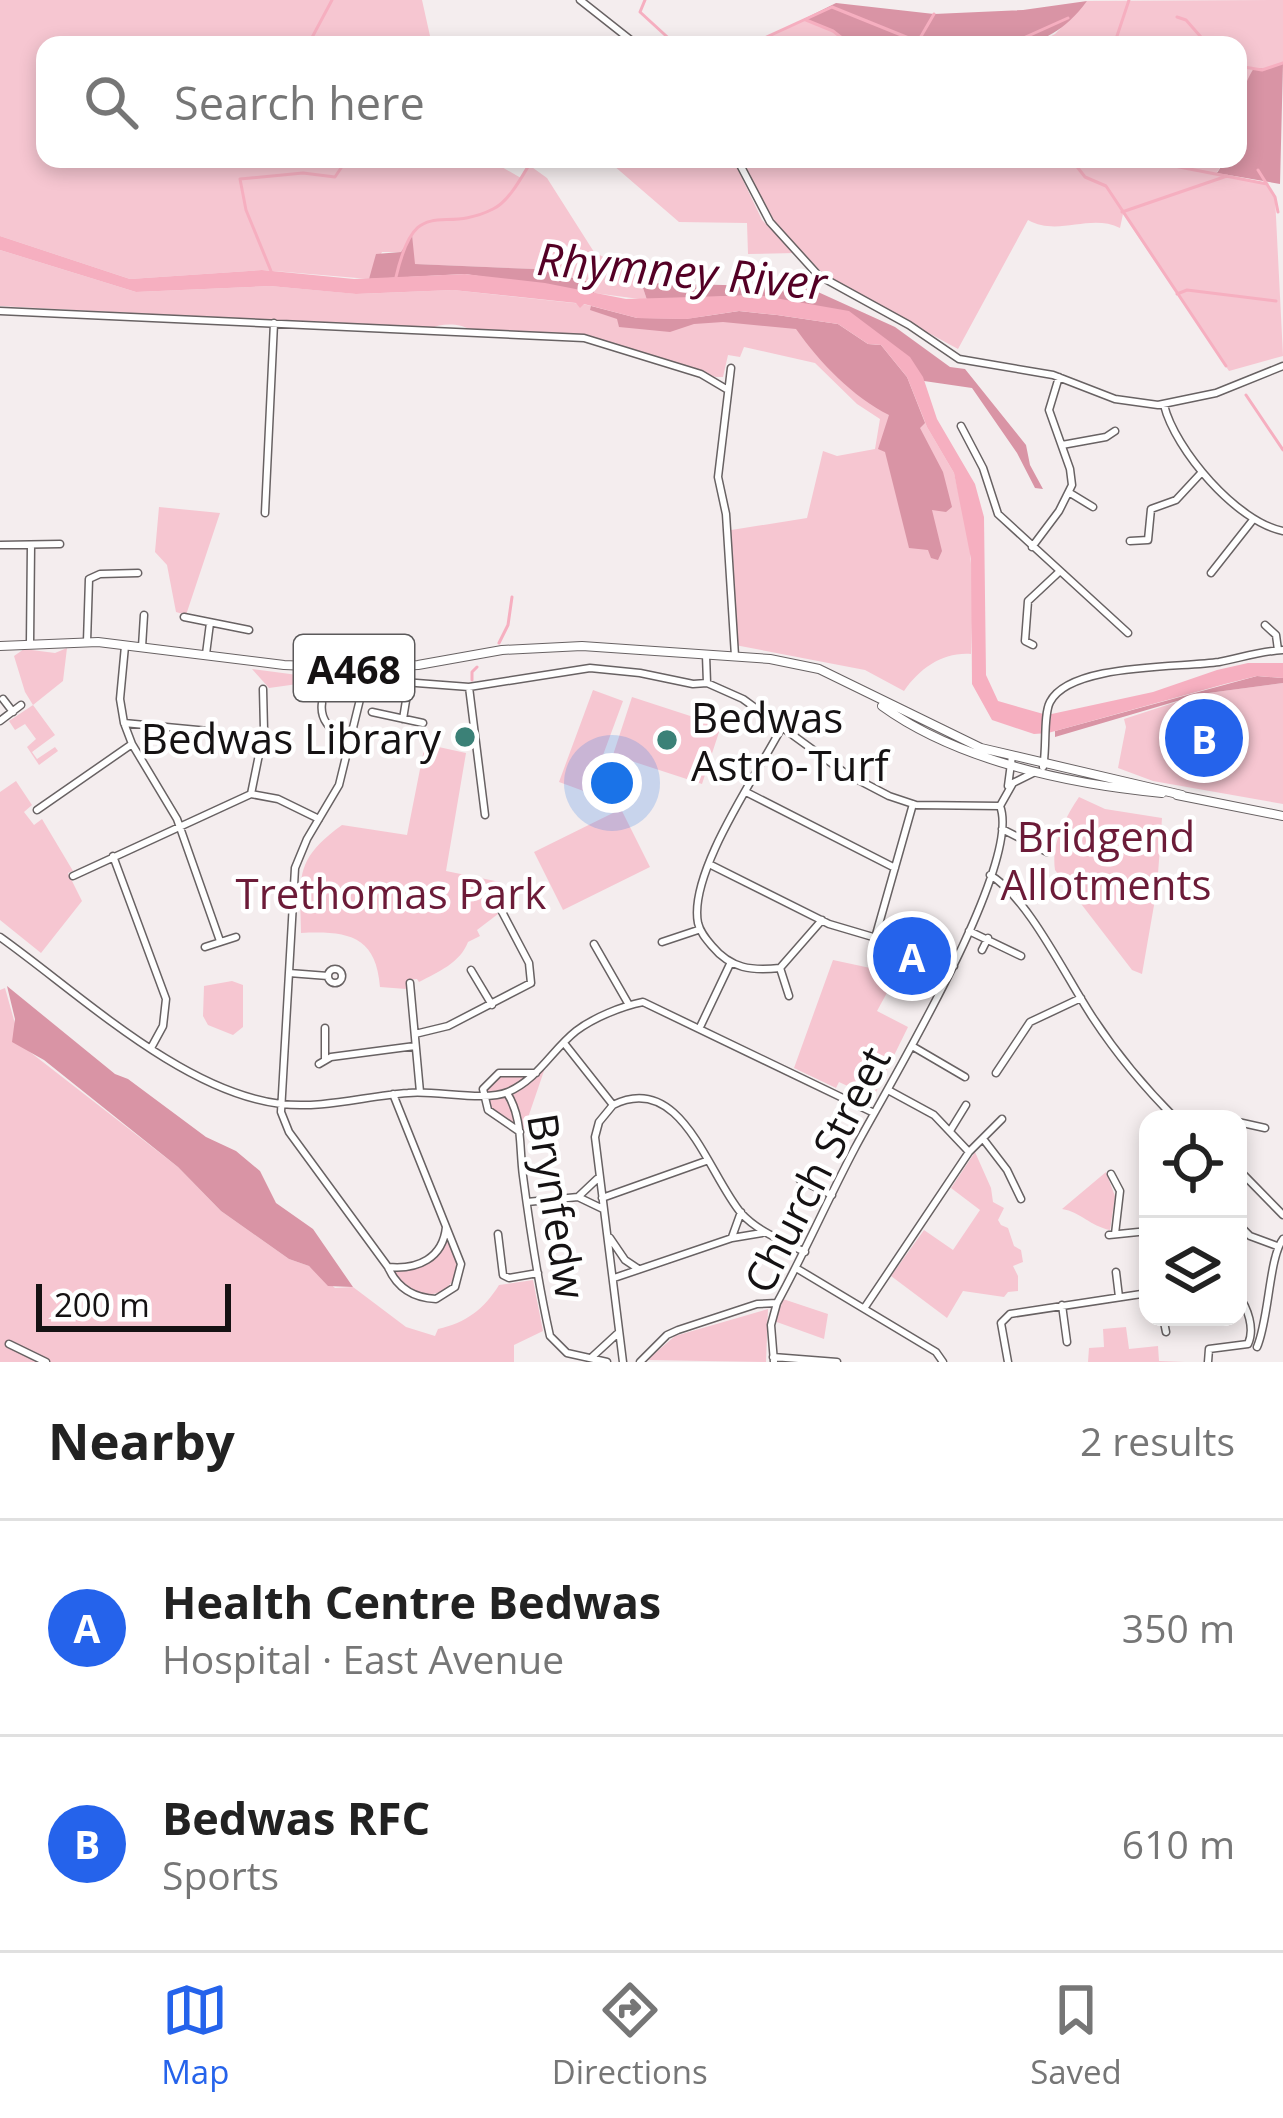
<!DOCTYPE html>
<meta charset="utf-8">
<style>
:root{--surface:#fff;--page:#f6f6f6;--text:#222;--muted:#767676;--line:#e0e0e0;--accent:#2563eb}
body{margin:0;font-family:"Open Sans",sans-serif;background:var(--page);color:var(--text)}
.controls{position:absolute;right:36px;bottom:36px;display:grid;overflow:hidden;border-radius:24px;box-shadow:0 6px 18px #0003}
.controls button{width:108px;height:108px;display:grid;place-items:center;padding:0;border:0;border-bottom:3px solid var(--line);background:var(--surface);color:var(--text);font:60px sans-serif}
.scale{position:absolute;left:36px;bottom:30px;width:195px;box-sizing:border-box;padding-left:12px;border:6px solid #151213;border-top:0;font-size:33px;line-height:42px;white-space:nowrap;color:#151213;-webkit-text-stroke:9px #fff;paint-order:stroke}
.you{position:absolute;left:612px;top:783px;width:42px;height:42px;margin:-30px;border:9px solid #fff;border-radius:50%;background:#1a73e8;box-shadow:0 0 0 18px #1a73e833}
.badge{display:grid;place-items:center;width:78px;height:78px;border-radius:50%;background:var(--accent);color:#fff;font-size:39px;font-weight:700}
.pin{position:absolute;translate:-50% -50%;border:6px solid #fff;box-shadow:0 3px 12px #0006}
.list{margin:0;padding:0;list-style:none}
h2{display:flex;justify-content:space-between;align-items:center;height:156px;margin:0;padding:0 48px;font-size:51px}
h2 small{font-size:39px;font-weight:400;color:var(--muted)}
.list li{display:grid;grid-template-columns:78px 1fr auto;gap:36px;align-items:center;box-sizing:border-box;height:216px;padding:0 48px;border-top:3px solid var(--line)}
.list b{display:block;font-size:45px;white-space:nowrap}
.list p{margin:0;font-size:39px;white-space:nowrap;color:var(--muted)}
.list em{font-size:39px;font-style:normal;color:var(--muted)}
.icon{flex:none;width:66px;height:66px;fill:none;stroke:currentColor;stroke-width:2;stroke-linecap:round;stroke-linejoin:round}
.map{position:relative;flex:none;width:1283px;height:1362px;overflow:hidden}
.search{position:absolute;background:var(--surface);box-shadow:0 6px 18px #0003;left:36px;right:36px;top:36px;height:132px;display:flex;align-items:center;gap:30px;box-sizing:border-box;padding:0 42px;border-radius:24px;color:var(--muted);font-size:45px}
.sheet{height:588px;background:var(--surface)}
nav{display:flex;justify-content:space-around;align-items:center;box-sizing:border-box;height:168px;border-top:3px solid var(--line);background:var(--surface);font-size:33px;color:var(--muted)}
nav a{display:grid;justify-items:center;gap:6px}
nav .on{color:var(--accent)}
.map>svg:first-child{display:block}
.green{fill:#f6c6d1}
.forest{fill:#d994a5}
.water{fill:#f6afc0}
.lines{fill:none;stroke-linecap:round;stroke-linejoin:round}
.stream{stroke:#f6afc0;stroke-width:3}
.minor-casing{stroke:#686263;stroke-width:9}
.major-casing{stroke:#686263;stroke-width:10}
.minor{stroke:#fff;stroke-width:6}
.major{stroke:#fff;stroke-width:8}
.poi-dot{fill:#3b8177;stroke:#fff;stroke-width:4.5}
.labels{text-anchor:middle;dominant-baseline:central;stroke-width:9;stroke-linejoin:round;paint-order:stroke}
.shield{fill:#fff;stroke:#5b595a;stroke-width:3}
.shield-label{font-size:39px;font-weight:bold;fill:#151213}
.poi-label{font-size:42px;fill:#151213;stroke:#fff;text-anchor:start}
.park-label{font-size:42px;fill:#6c1b38;stroke:#fff}
.street-label{font-size:42px;fill:#151213;stroke:#fff}
.water-label{font-size:45px;font-style:italic;fill:#540025;stroke:#fff}
</style>
<div class="map">
<svg width="1283" height="1362" viewBox="0 0 1283 1362">
<rect width="100%" height="100%" fill="#f4edee"/>
<path class="green" d="M0,0h422l10,45h-387v114h443l33,19 8,-13 18,13 47,74 43,23 -1,10 7,3 4,12 -53,-7v-10l-59,-14 -121,-5 -3,-28 -10,16h-19l-13,27 -107,-9 -132,9 -130,-43z
M1283,0v63c-20,8 -38,14 -45,36v-54h-204l21,-11 32,-33z
M804,19l29,12 18,14h-102z
M606,159h127l29,61 33,33 -47,1 -1,-31 -68,-1z
M740,159h486l-9,13 50,12 8,13 8,159 -54,15 -106,-157 -3,14c-30,-15 -62,9 -92,-8l-70,129 -132,-72 -50,-53z
M0,250l136,42 134,-6 87,8 96,-4 130,14 54,14 140,-3 130,62 20,50 27,46 15,66 4,50 -2,65c-28,-2 -51,14 -67,37l-39,-21 -130,-25 -10,-114 82,-13 16,-67 14,5 38,-7 5,-30 -23,-15 -42,-41 -71,-16 -4,10 -12,-2 -5,22h-7l-128,-40 -118,-7c-10,-7 -29,-7 -40,-1l-430,-23z
M159,507l61,6 -34,102 -10,-3 -9,-47 -12,-13z
M67,648l-4,33 -30,24 22,30 -23,17 5,7 18,-12 3,4 -19,14 -12,-18 9,-8 -11,-15 -10,6 -6,-9 24,-16 -8,-13 -11,-36 10,-7 31,4z
M252,669l99,13 7,2 1,6 -7,7 -26,-17 -57,8z
M1283,683v121l-130,-23 -35,-13 8,-41 -2,-8 77,-25z
M593,690l30,11 -34,92 -30,-11z
M632,697l89,29 -19,58 -89,-29z
M425,744l41,9 -20,118 54,11 4,21 -9,4 3,7 -21,16 3,6 -12,6c-8,21 -30,30 -49,40l-2,-3 -10,1 -1,9 -26,-2c-4,-52 -33,-56 -79,-54 -1,-57 -7,-73 41,-108l65,10z
M16,781l16,24 -8,7 10,13 8,-6 31,52 -5,2 14,28 -41,52 -41,-33v-128z
M1079,797l26,12 57,9 -5,70 -15,86 -10,-4 -77,-100c-4,-26 10,-52 24,-73z
M621,809l29,58 -87,43 -29,-58z
M833,960l56,12 -6,14 6,3 -12,22 31,16 -35,71 -34,-16 -3,6 -42,-20z
M232,981l11,4v42l-10,8 -25,-10 -5,-9 1,-30z
M5,988l16,57 157,122 43,44 68,48 20,7 26,22 18,-1 53,40 29,9 3,-7c28,-6 46,-20 61,-44l34,-5 10,51 -29,14v17h-514v-372z
M546,1065l-26,76v-9l-32,-22 -5,-21 11,-14 42,-2z
M975,1152l16,36 2,14 11,6 -6,12 3,5 7,3 6,18 7,4 2,12 -10,4 5,10v15l-10,1 -4,5 -41,-6 -16,27 -56,-42 33,-46 29,20 27,-40 -29,-22z
M1106,1172l9,24 -5,34c-20,-4 -29,-18 -48,-21z
M449,1236c3,8 9,20 9,28 0,7 -4,14 -7,19 -19,23 -42,6 -59,-10 28,-7 43,-10 57,-37z
M783,1299l45,15 -4,25 -50,-18z
M768,1309l-2,53 -119,-2 28,-24z
M1126,1327l3,22 29,-3 1,15 26,1h-97l1,-14 15,-1 -1,-18z"/>
<path class="forest" d="M1087,1c-45,61 -93,44 -161,44l-7,-4 -3,4h-65l-18,-14 -29,-12 32,-16 98,11 89,-4z
M1283,63l-3,121 -63,-11 9,-14h12c0,-34 -3,-61 16,-91l14,1z
M412,235l3,29 120,5 59,14v10l-129,-19 -96,5 7,-25 25,-2z
M641,283l166,4 88,40 55,40 15,2 61,76 4,20 13,24 -8,-1 -18,-35 -45,-65 -48,-7 -45,-45 -121,-41 -111,5 -4,-12 -7,-3z
M591,306l46,12 49,1 53,-8 38,4 61,9 30,20 13,1 26,32 18,46 -5,5 23,44 9,35 -6,5 -14,-2 10,41 -4,9 -7,-2 -3,-8 -19,-2 -24,-96 -7,-3 11,-34c-36,-18 -69,-52 -93,-86l-73,-7 -29,2 -24,8 -51,-5 -2,-8 -27,-9z
M1257,676l26,2v5l-82,11 -146,43v-6z
M7,986l108,88 13,5 78,58 30,14 24,20 16,32 37,26 40,58 -25,-1 -19,-20 -20,-7 -68,-48 -43,-44 -134,-107 -32,-18 3,-23z"/>
<path class="water" d="M0,236l130,43 132,-9 92,9 111,-5 80,9 81,16 132,-4 91,16 61,46 13,20 14,42 38,65 9,33 2,158 12,26 49,14 106,-23 64,-22 31,-7h35v15l-26,-2 -32,8 -177,49 -14,1 -42,-14 -20,-36 -1,-125 -17,-86 -27,-46 -20,-50 -26,-32 -13,-1 -30,-20 -61,-9 -38,-4 -53,8 -49,-1 -53,-14 -4,4 -4,-5 -123,-13 -97,4 -86,-8 -134,6 -136,-42z"/>
<g class="lines">
<path class="stream" d="M645,0l-5,12 36,33
M1177,17l9,3 22,25
M806,20l27,11 18,14
M308,45l24,-45
M749,45l83,-38 94,38
M916,45l18,-31
M1008,45l60,-27
M1114,45l15,-45
M1238,66l24,4 21,-7
M1071,159l14,18 21,9 120,180
M1138,159l129,25
M1258,170l17,27 3,15
M1122,212l105,-36
M271,271l-25,-61 -6,-31 63,-6 32,4 12,-18
M396,277c20,-86 44,-41 97,-68 15,-7 27,-29 36,-44l-14,-6
M1177,294l10,-4 89,11
M1246,395l37,55
M499,643l9,-18 4,-28
M472,680v-8l5,-5"/>
<defs>
<path id="minor" d="M580,0l57,45
M737,159l33,63 48,53 91,50 50,34 94,16 62,24 43,6 58,-12 67,-27
M0,311l584,27 117,36 27,16
M731,368l-13,109 8,37 9,142
M1164,405c11,45 73,117 119,126
M961,426l22,42 15,46 130,119
M1062,445l44,-8 9,-6
M1070,493l23,14
M265,513l9,-190
M1130,541l18,-1 3,-31 25,-9 26,-28
M0,545l60,-1
M1032,547l27,-36 13,-26 -2,-16 -21,-59 10,-33
M1211,573l41,-52
M184,617l65,13
M1265,625l11,10 2,15
M87,642l2,-63 11,-5 38,-1
M30,643l1,-98
M1033,645l-8,-4 3,-40 31,-29
M125,646l-5,53 4,24 8,21 45,75 43,122
M142,647l2,-32
M206,654l4,-31
M706,655l1,28 36,16 102,74 44,23 27,9 84,1
M469,687l16,128
M3,699l10,13
M322,703c-3,20 13,29 27,41
M372,712l51,11
M403,719l6,-37
M0,721l21,-16
M124,723l95,9
M783,725c-24,47 -95,147 -85,198 2,9 8,16 14,23 19,23 40,25 68,22l42,-48
M1043,767c4,-18 0,-52 7,-65 20,-39 129,-34 169,-40 21,-4 42,-11 64,-12
M1008,786l4,-30
M746,792l149,76
M251,794l13,-64 -1,-41
M1000,806l13,-23 20,-10
M37,810l95,-66
M1002,829l45,23
M113,856l53,143 -3,27 -12,22
M709,864l120,60 71,21 54,21
M990,875c38,22 78,106 103,143 23,35 53,71 83,101
M73,876l178,-82 27,5 41,20
M969,931l52,25
M0,937c80,57 182,155 281,167 41,5 85,-8 127,-11 28,-3 76,9 100,-1 30,-13 44,-42 68,-61 17,-13 46,-25 67,-29l231,111
M875,938l38,-134
M662,942l36,-12
M594,944l35,61
M205,947l31,-10
M982,950l6,-12
M780,968l9,28
M328 976a7 7 0 1 1 14 0a7 7 0 1 1-14 0Z
M471,970l21,35
M289,973l39,3
M410,983l10,109
M701,1025l29,-61
M415,1034l33,-8 83,-43 -2,-20 -30,-57
M564,1043l49,62 -14,17 -4,15 28,225
M912,1046l53,31
M325,1059v-31
M319,1064l12,-7 84,-11
M996,1073l34,-51 51,-24
M507,1093c16,25 12,54 16,83 7,53 15,107 27,160l17,17 40,9
M613,1105c68,-34 94,67 128,108 16,18 42,28 64,39
M1238,1122l27,6
M950,1131l16,-26
M520,1132l-32,-22 -5,-21 16,-16h37
M984,1140l23,30 14,29
M969,1152l33,-33
M1238,1169l45,46
M1111,1174l9,17 -5,43
M800,1180l32,15
M578,1197l19,-18
M602,1198l104,-37
M527,1202l51,-5 25,12
M446,1227c-3,31 -28,43 -58,40l-99,-135 -8,-20 14,-244 12,-29 32,-54 25,-102 13,-3 92,7 121,-19 50,5 53,11 14,-1
M1241,1227l9,9 27,10
M498,1234l5,41 6,3 29,-5
M1109,1235l39,-4
M732,1237l9,-25
M610,1238l15,22 12,8
M388,1267c9,21 26,31 48,32l19,-12 6,-23 -68,-170
M796,1268l140,84 7,10
M1116,1272l3,25
M614,1278l118,-40 30,-5
M1062,1305l5,37
M865,1307l104,-155 -35,-37 -46,-25
M1163,1317l3,15
M9,1344l37,18
M1257,1347c12,-27 12,-90 26,-108
M592,1357l25,-23
M773,1357l64,5
M640,1362l27,-27 11,-5 79,-26 20,-1
M774,1362l-3,-37 6,-22c28,-51 51,-104 78,-155 32,-60 168,-284 145,-342
M1008,1362l-7,-39 9,-9 138,-21
M1208,1362l1,-13 39,-5c7,-15 0,-36 -10,-49"/>
<path id="major" d="M0,646l98,-4 186,23 73,3 61,-3 84,-15 80,-4 188,13 49,10 162,79 201,47
M882,706c76,55 187,78 280,87
M1177,795l106,21"/>
</defs>
<use href="#minor" class="minor-casing"/>
<use href="#major" class="major-casing"/>
<use href="#minor" class="minor"/>
<use href="#major" class="major"/>
</g>
<g class="poi-dot">
<circle cx="465" cy="737" r="12"/>
<circle cx="667" cy="740" r="12"/>
</g>
<g class="labels">
<rect class="shield" x="294" y="635" width="120" height="66" rx="9"/>
<g class="shield-label">
<text x="354" y="668">A468</text>
</g>
<g class="poi-label">
<text x="691" y="716">Bedwas<tspan x="691" dy="48">Astro-Turf</tspan></text>
<text x="441" y="737" text-anchor="end">Bedwas Library</text>
</g>
<g class="park-label">
<text x="1106" y="835">Bridgend<tspan x="1106" dy="48">Allotments</tspan></text>
<text x="391" y="892">Trethomas Park</text>
</g>
<g class="street-label">
<text transform="translate(816 1169) rotate(-63)">Church Street</text>
<text transform="translate(558 1206) rotate(81)">Brynfedw</text>
</g>
<g class="water-label">
<text transform="translate(682 270) rotate(5)">Rhymney River</text>
</g>
</g>
</svg>
<div class="controls">
<button><svg class="icon" aria-label="locate" viewBox="0 0 24 24"><circle cx="12" cy="12" r="6"/><path d="M12 2v4M12 18v4M2 12h4M18 12h4"/></svg></button>
<button><svg class="icon" aria-label="layers" viewBox="0 0 24 24"><path d="M12 4l9 5-9 5-9-5zM3 14l9 5 9-5"/></svg></button>
</div>
<div class="scale">200 m</div>
<div class="you"></div>
<div class="pin badge" style="left:912px;top:956px">A</div>
<div class="pin badge" style="left:1204px;top:738px">B</div>
<div class="search"><svg class="icon" aria-label="search" viewBox="0 0 24 24"><circle cx="10" cy="10" r="6"/><path d="M15 15l6 6"/></svg>Search here</div>
</div>
<section class="sheet">
<h2>Nearby<small>2 results</small></h2>
<ul class="list">
<li><span class="badge">A</span><div><b>Health Centre Bedwas</b><p>Hospital · East Avenue</p></div><em>350 m</em></li>
<li><span class="badge">B</span><div><b>Bedwas RFC</b><p>Sports</p></div><em>610 m</em></li>
</ul>
</section>
<nav>
<a class="on"><svg class="icon" aria-label="map" viewBox="0 0 24 24"><path d="M3 6l6-2 6 2 6-2v14l-6 2-6-2-6 2zM9 4v14M15 6v14"/></svg>Map</a>
<a><svg class="icon" aria-label="directions" viewBox="0 0 24 24"><path d="M12 3l9 9-9 9-9-9zM9 14v-3h6M13 9l2 2-2 2"/></svg>Directions</a>
<a><svg class="icon" aria-label="saved" viewBox="0 0 24 24"><path d="M7 4h10v16l-5-4-5 4z"/></svg>Saved</a>
</nav>
